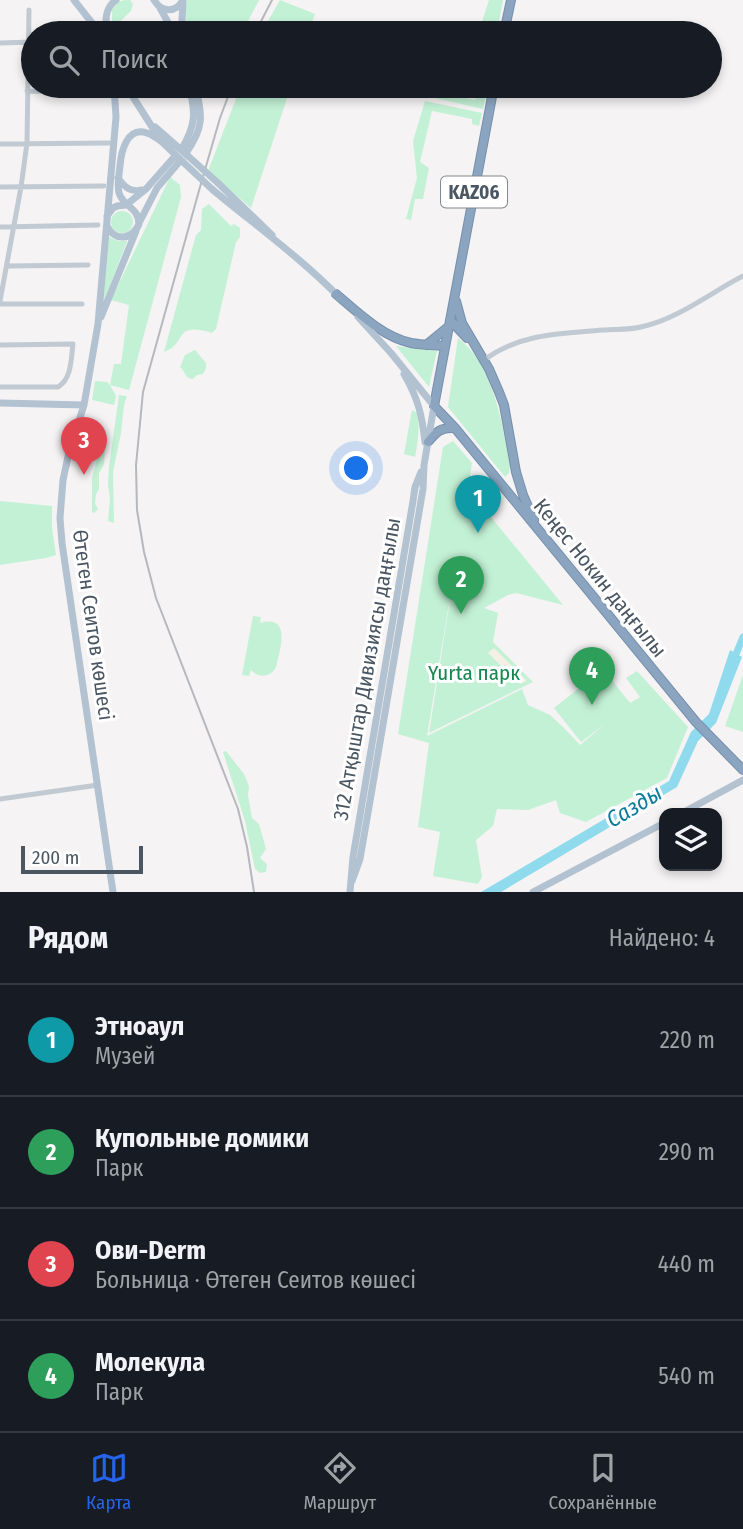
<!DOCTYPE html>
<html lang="ru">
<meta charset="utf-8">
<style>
:root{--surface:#171b24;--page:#242831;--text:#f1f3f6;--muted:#9ea1a6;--line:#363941;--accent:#2563eb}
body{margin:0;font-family:"Fira Sans Condensed",sans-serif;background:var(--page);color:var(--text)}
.controls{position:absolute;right:21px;bottom:21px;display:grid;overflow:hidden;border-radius:14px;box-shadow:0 4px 10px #0003}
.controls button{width:63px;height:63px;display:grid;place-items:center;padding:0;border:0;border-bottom:2px solid var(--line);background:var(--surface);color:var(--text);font:35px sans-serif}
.scale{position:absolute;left:21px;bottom:18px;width:122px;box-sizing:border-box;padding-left:7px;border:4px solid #4a5661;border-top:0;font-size:19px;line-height:24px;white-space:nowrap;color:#4a5661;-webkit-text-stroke:5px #fff;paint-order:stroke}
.you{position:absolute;left:357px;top:469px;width:24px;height:24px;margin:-18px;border:5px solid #fff;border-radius:50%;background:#1a73e8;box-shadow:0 0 0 10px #1a73e833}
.badge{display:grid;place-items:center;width:46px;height:46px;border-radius:50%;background:var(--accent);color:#fff;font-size:23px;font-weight:700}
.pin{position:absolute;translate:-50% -58px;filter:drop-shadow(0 2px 4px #0008)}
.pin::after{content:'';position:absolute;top:37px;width:24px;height:21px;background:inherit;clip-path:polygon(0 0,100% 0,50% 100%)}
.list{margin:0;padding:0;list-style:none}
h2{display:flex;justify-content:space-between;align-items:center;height:91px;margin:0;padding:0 28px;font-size:30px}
h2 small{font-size:23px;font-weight:400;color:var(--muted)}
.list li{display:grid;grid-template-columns:46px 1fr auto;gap:21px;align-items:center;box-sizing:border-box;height:112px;padding:0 28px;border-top:2px solid var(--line)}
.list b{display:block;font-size:26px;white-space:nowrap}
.list p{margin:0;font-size:23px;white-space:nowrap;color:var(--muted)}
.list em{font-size:23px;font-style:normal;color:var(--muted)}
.icon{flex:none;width:38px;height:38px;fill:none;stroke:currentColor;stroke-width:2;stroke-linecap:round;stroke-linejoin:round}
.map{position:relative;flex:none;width:743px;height:892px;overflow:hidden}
.search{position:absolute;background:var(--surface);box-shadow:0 4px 10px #0003;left:21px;right:21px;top:21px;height:77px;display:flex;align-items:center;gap:18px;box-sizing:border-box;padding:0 24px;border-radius:38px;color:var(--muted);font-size:26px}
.sheet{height:539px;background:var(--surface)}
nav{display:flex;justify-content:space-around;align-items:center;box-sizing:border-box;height:98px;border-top:2px solid var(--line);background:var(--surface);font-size:19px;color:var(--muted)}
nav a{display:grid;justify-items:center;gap:4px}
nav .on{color:var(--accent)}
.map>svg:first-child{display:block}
.green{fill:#c3f1d5}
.sand{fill:#f5f0e5}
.water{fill:#90daee}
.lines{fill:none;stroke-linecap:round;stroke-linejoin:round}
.river{stroke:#90daee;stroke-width:7}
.highway-casing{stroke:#7690ad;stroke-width:10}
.minor{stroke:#c1cad2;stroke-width:5}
.major{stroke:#b3c2d1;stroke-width:7}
.highway{stroke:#8ba5c1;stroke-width:8}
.rail{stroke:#b5b8bd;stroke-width:2}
.major-bridge{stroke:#b3c2d1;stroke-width:7}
.labels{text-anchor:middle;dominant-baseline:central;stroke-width:6;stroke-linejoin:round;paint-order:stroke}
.shield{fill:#fff;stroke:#808990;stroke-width:2}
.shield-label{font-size:19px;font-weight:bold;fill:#4a5661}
.street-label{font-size:21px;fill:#4a5661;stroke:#fff}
.park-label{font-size:21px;fill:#17864f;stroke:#fff}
.water-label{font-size:23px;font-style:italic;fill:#0c7c9b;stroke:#fff}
</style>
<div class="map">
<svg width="743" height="892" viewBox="0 0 743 892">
<rect width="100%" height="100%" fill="#f5f3f3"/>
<path class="green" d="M125,0h5l3,4 -2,7 -19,18v-19l6,-8z
M187,0h72l-17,33h-55l-2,-24z
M280,0l35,14 -7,19h-47z
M489,0h14l-6,32 -17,-4z
M241,86h50l-40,122 -43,-37z
M433,86l9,1 2,7 31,6 4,-14h9l-5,23 -53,-12z
M425,101l57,12 -3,13 -7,-2v-5l-40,-8 -12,51 9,6 -6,31h-8l-4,21 -5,-1 11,-41 -4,-37z
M170,177l10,8 1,12 -52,193 -19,-5 6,11 -2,9 -22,-5 3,-19 12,1 3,3 4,-21h7l8,-59 -18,-5z
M209,204l22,22 3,-2 6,4v9l-4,5 -20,87 -4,4c-40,-12 -24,11 -48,19l32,-117 5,-5 1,-21z
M111 222a11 11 0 1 1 22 0a11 11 0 1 1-22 0Z
M109,237l10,4h8l-24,63z
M458,338c36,27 44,86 52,127l-1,8 -4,4 -57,-70z
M396,346l41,5 -8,36z
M195,350l11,13v5l-3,6 -6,1 -4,4c-9,-1 -7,-7 -13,-12l5,-12z
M119,395l8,1 -3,9 -3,28 -8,39 1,51 -6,-2 2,-21 -2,-16 1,-17z
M412,410l5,3c3,15 1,29 -2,44l-11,-3z
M453,441l19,22 -4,26 95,116 -47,-12 -8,2 -24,13 14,5 -5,29 40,40 -104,51 28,-178 -30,181 95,-47 6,16 22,10 14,13 16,17 25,-21 -24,18 -27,-34 49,-39 27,34 10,-6 -14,-19 11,-7 51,56 -21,51 -81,44 -26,-9 -4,-13 -28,10 -31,-1 -4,17 -17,14 6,37 -4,7 -45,-8 7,-44 -22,-5 11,-84 -31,-9 45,-287z
M102,445l3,3 -1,16 -5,9v16l-3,5 -1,10 3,5 -4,4 -2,-1v-34l5,-18 1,-13z
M0,501l52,5v22l4,27 -10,3 -46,7z
M253,616l8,1 -1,6c32,-9 20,27 16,44 -5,10 -17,12 -25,3l-2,6 -7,-1z
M743,675v57l-18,-6z
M226,751l18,23 5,12 -1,9 4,23 7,6 7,25 -6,9 7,6 -1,8 -6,1 -5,-4 -10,-48 -22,-69z"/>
<path class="sand" d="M494,648l33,33 -7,3 -32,-31z"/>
<path class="water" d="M730,650l12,7 -26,66 -18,18 -21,46 -176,105h-20l188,-111 22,-49 18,-18z"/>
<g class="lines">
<path class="river" d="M734,659l9,-22"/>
<defs>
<path id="highway" d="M504,33l7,-33
M494,86l-60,320 21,22 241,294 47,48
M336,294c21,18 47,43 75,49 11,2 23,2 34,3
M456,301l6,22 27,46 10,23 5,13 12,67 7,23 11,25
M450,320l17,18
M426,345l22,-18
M428,442c8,-10 13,-15 26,-14"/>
</defs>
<use href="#highway" class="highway-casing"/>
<path class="minor" d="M0,43l33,-1
M27,91l82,2
M0,144l109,-1
M0,187l104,-1
M0,227l98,-2
M7,266l81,-1
M0,301l21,-114 6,-44 2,-133
M0,304h82
M0,345l73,-1c-2,14 -1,35 -15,43h-58
M484,360c35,-26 77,-27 119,-30 13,-1 26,0 38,-3 37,-8 69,-34 102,-51
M0,799l98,-14"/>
<path class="major" d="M74,0l26,33
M154,0c8,13 22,13 29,0
M160,8l14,25
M107,33c-2,-13 -2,-25 9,-33
M183,33l-1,-14 1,-16
M126,86l35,55 22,21
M155,127l33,29
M181,150c15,-25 15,-37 8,-64
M186,153c18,-25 17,-38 9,-67
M118,178c6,9 13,15 24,12
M218,183l54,52
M213,190c42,35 88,68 127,108
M107,216l6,-8 4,-2 9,-1 20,-16 29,-33
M139,223l18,-35 23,-27
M107,226c8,16 25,14 32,-2 -1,-18 -15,-16 -20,-31 -2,-9 0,-18 1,-27 1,-14 7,-40 27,-33 5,1 10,6 14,8
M101,317l35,-86
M404,374c14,24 18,41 21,68
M0,403l84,2
M682,813l61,-33
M352,881l8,-22 9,-52 54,-318 1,-24 10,-59 -43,-53 -33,-36
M113,892l-51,-349 -2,-25 3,-38 6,-28 15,-47 14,-81 18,-207 -2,-31
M350,892l3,-35 60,-356 2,-14 6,-15
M533,892l131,-69"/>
<use href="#highway" class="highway"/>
<path class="rail" d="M255,33l17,-33
M232,86l-12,32 -20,69 -57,205 -7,73 1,45 7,42 12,46 82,211 9,38 7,45"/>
<path class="major-bridge" d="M188,156l30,27
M183,162l30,28"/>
</g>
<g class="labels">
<rect class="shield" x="441" y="176.5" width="66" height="31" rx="5"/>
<g class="shield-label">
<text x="474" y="192">KАZ06</text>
</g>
<g class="street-label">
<text transform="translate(600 578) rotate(51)">Кеңес Нокин даңғылы</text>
<text transform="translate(93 625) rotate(82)">Өтеген Сеитов көшесі</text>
<text transform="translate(367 669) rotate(-80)">312 Атқыштар Дивизиясы даңғылы</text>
</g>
<g class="park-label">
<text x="474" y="673">Yurta парк</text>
</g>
<g class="water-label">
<text transform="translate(634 806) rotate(-31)">Сазды</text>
</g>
</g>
</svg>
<div class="controls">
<button><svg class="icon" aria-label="layers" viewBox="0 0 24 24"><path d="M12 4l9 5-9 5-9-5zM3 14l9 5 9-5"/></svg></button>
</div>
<div class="scale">200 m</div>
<div class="you"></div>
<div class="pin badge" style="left:478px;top:533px;background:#0f9aa8">1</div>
<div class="pin badge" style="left:461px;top:614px;background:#2e9e5b">2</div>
<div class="pin badge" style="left:84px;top:475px;background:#e0444e">3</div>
<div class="pin badge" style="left:592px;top:705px;background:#2e9e5b">4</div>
<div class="search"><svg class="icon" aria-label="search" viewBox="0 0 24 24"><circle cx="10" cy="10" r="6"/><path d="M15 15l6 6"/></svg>Поиск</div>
</div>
<section class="sheet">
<h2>Рядом<small>Найдено: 4</small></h2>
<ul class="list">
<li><span class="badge" style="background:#0f9aa8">1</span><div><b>Этноаул</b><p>Музей</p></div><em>220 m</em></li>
<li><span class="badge" style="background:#2e9e5b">2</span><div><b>Купольные домики</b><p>Парк</p></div><em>290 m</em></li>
<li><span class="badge" style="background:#e0444e">3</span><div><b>Ови-Derm</b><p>Больница · Өтеген Сеитов көшесі</p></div><em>440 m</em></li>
<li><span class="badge" style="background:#2e9e5b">4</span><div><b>Молекула</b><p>Парк</p></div><em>540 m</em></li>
</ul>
</section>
<nav>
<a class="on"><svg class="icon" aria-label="map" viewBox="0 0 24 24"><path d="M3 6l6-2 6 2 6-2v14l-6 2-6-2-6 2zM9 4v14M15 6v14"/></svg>Карта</a>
<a><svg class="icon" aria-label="directions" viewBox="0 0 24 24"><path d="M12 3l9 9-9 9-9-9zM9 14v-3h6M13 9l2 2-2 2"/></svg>Маршрут</a>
<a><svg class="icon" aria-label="saved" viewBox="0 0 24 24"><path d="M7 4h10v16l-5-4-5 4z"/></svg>Сохранённые</a>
</nav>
